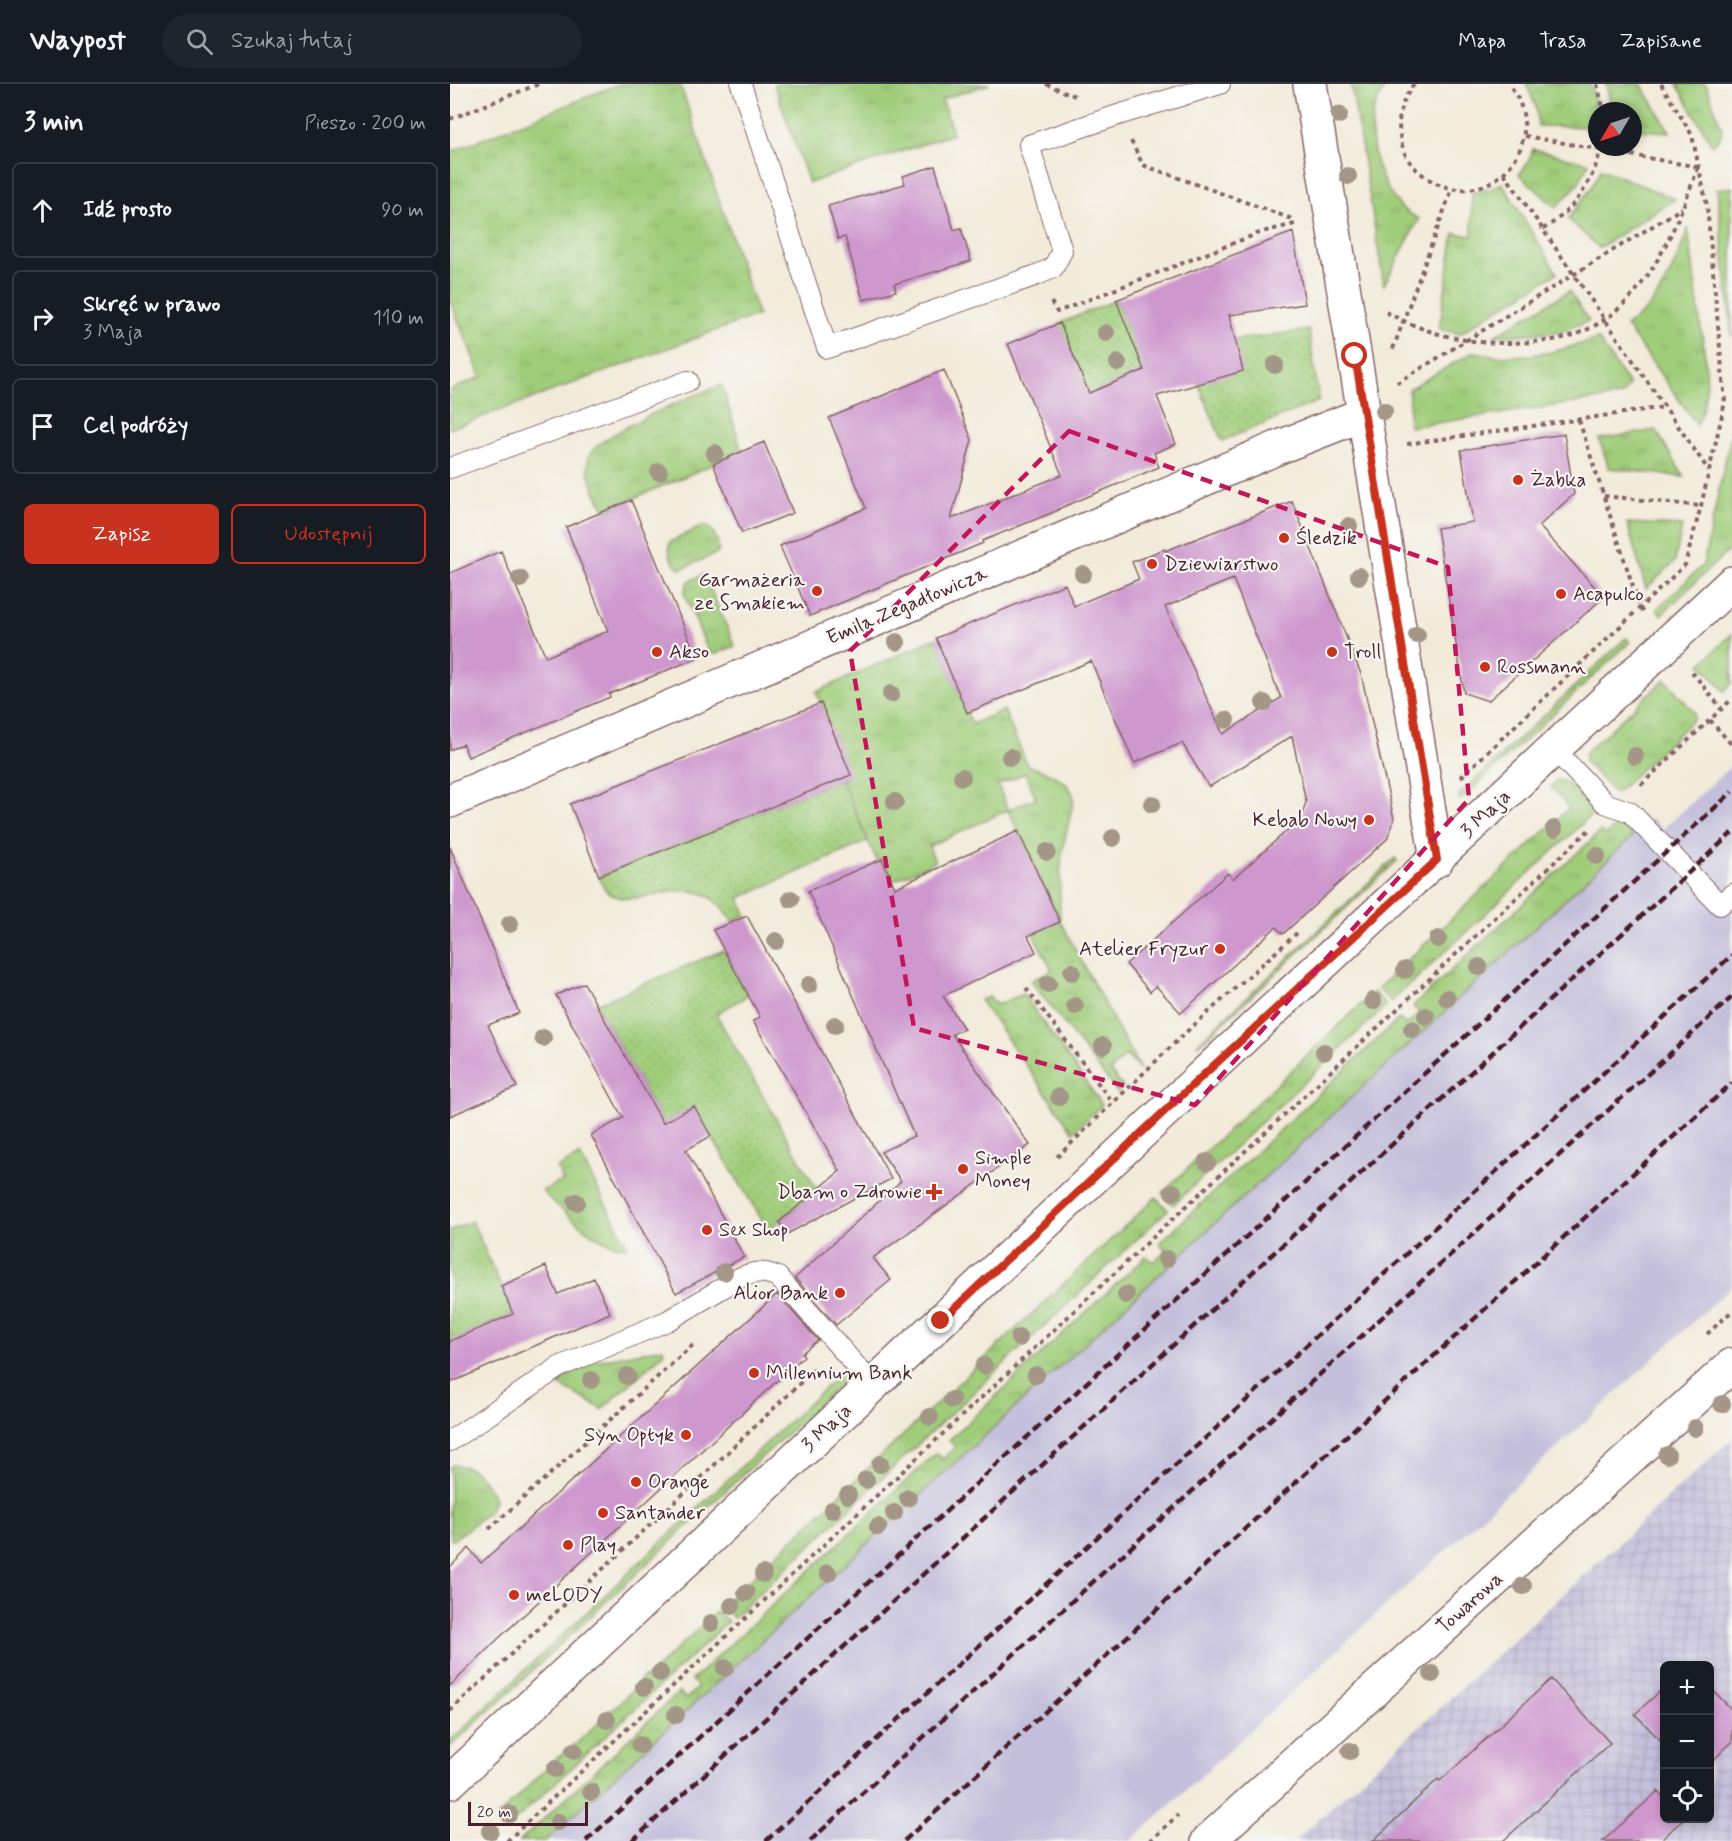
<!DOCTYPE html>
<html lang="pl">
<meta charset="utf-8">
<style>
:root{--surface:#171b24;--page:#20242c;--text:#f1f3f6;--muted:#9ea1a6;--line:#363941;--accent:#c8321e}
body{margin:0;font-family:Mynerve,sans-serif;background:var(--page);color:var(--text)}
.controls{position:absolute;right:18px;bottom:18px;display:grid;overflow:hidden;border-radius:9px;box-shadow:0 3px 9px #0003}
.controls button{width:54px;height:54px;display:grid;place-items:center;padding:0;border:0;border-bottom:2px solid var(--line);background:var(--surface);color:var(--text);font:30px sans-serif}
.compass{position:absolute;left:1138px;top:18px;width:54px;height:54px;border-radius:50%;background:var(--surface);box-shadow:0 3px 9px #0003;rotate:231deg}
.scale{position:absolute;left:18px;bottom:15px;width:120px;box-sizing:border-box;padding-left:6px;border:3px solid #4a1f2b;border-top:0;font-size:16px;line-height:21px;white-space:nowrap;color:#4a1f2b;-webkit-text-stroke:4px #f6f6f2;paint-order:stroke}
.stop{position:absolute;width:18px;height:18px;margin:-14px;border:4px solid #c8321e;border-radius:50%;background:#fff}
.stop.end{background:#c8321e;border-color:#fff;box-shadow:0 2px 6px #0008}
.list{margin:0;padding:0;list-style:none}
h2{display:flex;justify-content:space-between;align-items:center;height:78px;margin:0;padding:0 24px;font-size:26px}
h2 small{font-size:20px;font-weight:400;color:var(--muted)}
.list li{display:grid;grid-template-columns:39px 1fr auto;gap:18px;align-items:center;box-sizing:border-box;height:96px;margin:0 12px 12px;padding:0 12px;border:2px solid var(--line);border-radius:9px}
.list b{display:block;font-size:22px;white-space:nowrap}
.list p{margin:0;font-size:20px;white-space:nowrap;color:var(--muted)}
.list em{font-size:20px;font-style:normal;color:var(--muted)}
.actions{display:flex;gap:12px;padding:18px 24px}
.actions a{flex:1;padding:14px 0;border:2px solid var(--accent);border-radius:9px;text-align:center;font-size:21px;color:var(--accent)}
.actions .main{background:var(--accent);color:#fff}
.icon{flex:none;width:33px;height:33px;fill:none;stroke:currentColor;stroke-width:2;stroke-linecap:round;stroke-linejoin:round}
.map{position:relative;flex:none;width:1282px;height:1757px;overflow:hidden}
header{display:flex;align-items:center;gap:36px;box-sizing:border-box;height:84px;padding:0 30px;background:var(--surface);border-bottom:2px solid var(--line)}
header strong{font-size:28px}
nav{display:flex;gap:33px;margin-inline-start:auto;font-size:21px}
.search{width:420px;height:54px;background:var(--page);display:flex;align-items:center;gap:15px;box-sizing:border-box;padding:0 21px;border-radius:33px;color:var(--muted);font-size:22px}
main{display:flex}
aside{flex:1;background:var(--surface)}
.map>svg:first-child{display:block}
.industrial{fill:url(#industrial-grid);fill-rule:evenodd}
.railway{fill:#c4c0db}
.grass{fill:url(#grass-tufts);stroke:#757652;stroke-width:1.5;fill-rule:evenodd}
.garden{fill:url(#garden-dots);stroke:#757652;stroke-width:1.5}
.building{fill:#ce97ce;fill-rule:evenodd}
.lines{fill:none;stroke-linecap:round;stroke-linejoin:round}
.lane-casing{stroke:#856668;stroke-width:22}
.street-casing{stroke:#856668;stroke-width:36}
.secondary-casing{stroke:#856668;stroke-width:36}
.path{stroke:#856668;stroke-width:4;stroke-dasharray:4.5 4.5;stroke-linecap:butt}
.lane{stroke:#fff;stroke-width:20}
.street{stroke:#fff;stroke-width:33}
.secondary{stroke:#fff;stroke-width:33}
.rail{stroke:#4a1f2b;stroke-width:4.5;stroke-dasharray:9 4.5;stroke-linecap:butt}
.tree{fill:#a49787}
.route{stroke:#c8321e;stroke-width:8}
.marked{fill:none;stroke:#c2185b;stroke-width:4.5;stroke-dasharray:12 8;stroke-linejoin:round}
.poi-dot{fill:#c8321e;stroke:#f6f6f2;stroke-width:2}
.labels{text-anchor:middle;dominant-baseline:central;stroke-width:4.5;stroke-linejoin:round;paint-order:stroke}
.poi-label{font-size:20px;fill:#4a1f2b;stroke:#f6f6f2;text-anchor:start}
.street-label{font-size:20px;fill:#4a1f2b;stroke:#f6f6f2}
</style>
<header>
<strong>Waypost</strong>
<div class="search"><svg class="icon" aria-label="search" viewBox="0 0 24 24"><circle cx="10" cy="10" r="6"/><path d="M15 15l6 6"/></svg>Szukaj tutaj</div>
<nav><a>Mapa</a><a>Trasa</a><a>Zapisane</a></nav>
</header>
<main>
<aside>
<h2>3 min<small>Pieszo · 200 m</small></h2>
<ul class="list">
<li><svg class="icon" aria-label="ahead" viewBox="0 0 24 24"><path d="M12 20V5M6 11l6-6 6 6"/></svg><div><b>Idź prosto</b></div><em>90 m</em></li>
<li><svg class="icon" aria-label="right" viewBox="0 0 24 24"><path d="M7 20v-9h11M14 6l5 5-5 5"/></svg><div><b>Skręć w prawo</b><p>3 Maja</p></div><em>110 m</em></li>
<li><svg class="icon" aria-label="arrive" viewBox="0 0 24 24"><path d="M6 21V4h12l-3 4 3 4H6"/></svg><div><b>Cel podróży</b></div></li>
</ul>
<div class="actions"><a class="main">Zapisz</a><a>Udostępnij</a></div>
</aside>
<div class="map">
<svg width="1282" height="1757" viewBox="0 0 1282 1757">
<defs>
<pattern id="industrial-grid" width="8" height="8" patternUnits="userSpaceOnUse" patternTransform="scale(1.5)"><rect width="8" height="8" fill="#c4c0db"/><path d="M0 4h8M4 0v8" fill="none" stroke="#aaa5bc"/></pattern>
<pattern id="grass-tufts" width="24" height="20" patternUnits="userSpaceOnUse" patternTransform="scale(1.5)"><rect width="24" height="20" fill="#a0cd7a"/><path d="M3 7l-1-3M5 7V3M7 7l1-3M15 17l-1-3M17 17v-4M19 17l1-3" fill="none" stroke="#8bb06a"/></pattern>
<pattern id="garden-dots" width="8" height="8" patternUnits="userSpaceOnUse" patternTransform="scale(1.5)"><rect width="8" height="8" fill="#a0cd7a"/><path d="M2 2h.1M6 6h.1" fill="none" stroke="#8bb06a" stroke-width="1.8" stroke-linecap="round"/></pattern>
</defs>
<rect width="100%" height="100%" fill="#f6f6f2"/>
<filter id="ink" filterUnits="userSpaceOnUse"><feTurbulence type="fractalNoise" baseFrequency=".0167" numOctaves="2"/><feDisplacementMap in="SourceGraphic" scale="12" xChannelSelector="R" yChannelSelector="G"/><feConvolveMatrix kernelMatrix="1 2 1 2 8 2 1 2 1" color-interpolation-filters="sRGB"/></filter>
<filter id="wash" filterUnits="userSpaceOnUse"><feTurbulence type="fractalNoise" baseFrequency=".008" numOctaves="4" result="noise"/><feDisplacementMap in="SourceGraphic" scale="24" xChannelSelector="R" yChannelSelector="G"/><feGaussianBlur stdDeviation="1.35" result="paint"/><feColorMatrix in="noise" values="0 0 0 0 0 0 0 0 0 0 0 0 0 0 0 0 0 1.4 0 .05"/><feComposite in="paint" operator="in"/></filter>
<g filter="url(#wash)">
<rect width="100%" height="100%" fill="#f3ebda"/>
<path class="industrial" d="M1282,1355v402h-437zM1214,1582h46v152h-46z"/>
<path class="railway" d="M1282,681v521l-601,555h-585l946,-873 141,-132 19,-18 11,11z"/>
<path class="grass" d="M169,0h61l78,231 -308,114v-39l31,-13 -31,-77v-148z
M324,0h216l-48,15 11,35 -144,49z
M901,0h35c-6,12 -14,25 -14,39 -2,29 9,61 28,83 4,5 12,9 19,13l-35,66z
M1076,0h65l6,27v16l-59,-1 -2,-19z
M1156,0h35l29,48 -37,-2v-19h-21z
M1227,0h29l16,45 -2,9 -8,7z
M1083,65l56,14 -11,21 -22,24 -37,-34 9,-11z
M1151,85l74,30 -76,49 -31,-29 23,-31z
M1052,99l55,90 -98,61 -20,-5 15,-96 18,3v-43l21,-5z
M1282,103v150l-15,-148z
M1238,144l17,129 2,28 -4,23 -6,17 -71,-99c6,-5 13,-10 19,-15 21,-22 34,-55 43,-83z
M1119,207l20,30 -29,11 -66,4z
M1148,255l31,46 -8,11 -212,31v-38l64,-37 26,4 33,-1 20,-3z
M272,301l20,67 -136,58c-8,-11 -24,-42 -16,-56 13,-22 106,-60 132,-69z
M1282,345v118l-71,68 -4,-6 46,-44z
M1206,346l28,47 -75,-9 -10,-29z
M1177,439l55,3 -7,35 -29,28z
M254,441c10,3 16,18 14,28l-37,16c-9,-5 -14,-16 -11,-27z
M254,490l31,72 -19,8 -7,-1 -25,-60 4,-11z
M1282,550v50l-8,7 -23,-27z
M486,554l36,86 32,-14 23,55c17,7 43,12 47,34l-12,52 -2,27v43l81,150 -15,-16 -16,16 13,16 -6,5 -86,-111 21,-11 -19,-36 27,-13 -52,-111 -79,36 6,16 -43,19 -10,-22 -5,2 -36,-82 9,-4 -34,-83zM575,689l11,25 -28,12 -10,-25z
M1176,554l4,4 -169,158 -3,-4z
M1215,595l29,33v7l-79,75 -30,-32v-9z
M1107,696l10,2 28,30 -204,190 -13,-14 191,-180 -18,-21z
M1170,738l13,14 -141,132 -947,873h-25l159,-149 7,7 12,-12 -6,-7 244,-227 7,6 12,-12 -6,-7 197,-184 7,6 13,-12 -7,-7 240,-224 8,6 12,-12 -6,-7 188,-175 5,4z
M945,774l2,3 -198,184 -2,-1z
M924,908l12,14 -213,199 -11,-12z
M573,910l79,111 -29,27 -93,-132 10,-3 7,8z
M130,1071l48,92c-31,0 -64,-36 -86,-56l21,-10 -6,-13z
M706,1113l12,13 -435,408 -11,-12z
M213,1264l1,5 -62,56 -45,-25 28,-21z
M395,1285l5,6 -400,372v-6z
M3,1381c23,0 32,15 41,34l-4,12 -38,30 -2,-3v-71z
M267,1527l11,11 -221,206 -10,-11 58,-57 23,-18 56,-53v-2l10,-10 2,1z"/>
<path class="garden" d="M666,216l41,96 -91,6 -6,-79z
M859,246l10,71 -97,40 -39,-94z
M391,695l27,62 -129,57 8,18 -14,5c-7,-9 -16,-21 -27,-26 -31,-14 -68,12 -94,0 -8,-3 -10,-12 -13,-19z
M274,866l24,45 -32,19 101,176 -49,40 -57,-94 -48,-13 -67,-119z
M22,1137l41,93 -63,28v-111z"/>
<g id="blocks">
<path class="building" d="M485,82l19,64 7,-2 10,33 -77,23 2,7 -33,9 -18,-63 -7,2 -10,-33 77,-22 -2,-8z
M843,148l12,72 -76,11 14,56 -86,25 19,48 -22,9 5,14 -101,42 1,1 -77,31 1,2 -173,73 -30,-70 86,-38 -37,-90 115,-48 28,70 -21,79 111,-44 -54,-131 52,-21 29,70 55,-23 -28,-70z
M1114,350l10,60 -35,32 65,71 -116,104 -24,-8 -27,-165 36,-6 -12,-72z
M314,358l29,71 -51,20 -29,-69z
M181,416l66,158 -88,36 1,3 -142,60 -5,-13 -13,6v-177l51,-22 45,106 62,-26 -42,-104z
M842,417l69,173 33,145 -7,20 -104,95 -7,-7 -95,86 -25,-27 -6,6 -24,-28 102,-91 5,6 68,-61 5,-16 -14,-66 -83,51 -27,-44 -48,20 -43,-102 -124,52 -31,-75 129,-54 9,22 65,-27 -7,-17 32,-13 1,2zM783,495l48,119 -58,36 -58,-127z
M371,619l30,72 -252,101 -29,-72z
M568,747l42,91 -32,14 8,16 -93,44 21,33 -12,5 78,111 -157,113 18,22 -55,45 -41,-47 106,-97 -20,-29 33,-16 -106,-245 74,-32 13,29z
M0,763l69,166 -31,12 29,62 -67,29z
M297,832l144,263 -104,55 -8,-12 61,-51 -87,-150 7,-4 -47,-87z
M134,899l79,140 31,-17 17,30 -25,14 58,107 -68,36 -85,-158 32,-17 -67,-123z
M96,1182l12,28 36,-16 16,35 -160,70v-42l63,-27 -12,-28z
M327,1210l41,46 -16,13 2,3 -305,282 -49,48v-119l19,-19 12,15z
M1101,1595l59,64 -107,98h-130l65,-62 2,2z
M1215,1603v58l-30,-31z
M1260,1603l22,23v32l-22,21z
M1208,1707l7,8v19l18,1 -23,22h-57z"/>
</g>
</g>
<g filter="url(#ink)">
<use href="#blocks" fill-opacity="0" stroke="#856668" stroke-width="1.5"/>
<g class="lines">
<defs>
<path id="lane" d="M291,0l86,264 210,-73 16,-7 9,-17 -33,-106 89,-30 102,-31
M0,384l238,-87
M1105,666l50,53 25,9 90,93 12,-11
M0,1357l109,-74 108,-46 74,-44c15,-6 23,-6 37,0l95,108"/>
<path id="street" d="M860,0l127,776
M0,717l827,-353 87,-34"/>
<path id="secondary" d="M0,1698l735,-690 547,-509
M758,1757l524,-476"/>
</defs>
<use href="#lane" class="lane-casing"/>
<use href="#street" class="street-casing"/>
<use href="#secondary" class="secondary-casing"/>
<path class="path" d="M596,0l29,12
M964,0c-13,17 -18,35 -13,56 2,14 10,26 21,34 60,48 135,-27 87,-90
M1147,0l7,27
M0,35l89,-35
M1075,52l173,31
M681,57l12,24 152,55
M1054,89l205,298
M1093,145c31,-18 51,-48 58,-82
M601,218l6,10 205,-80 33,-8
M936,228c40,22 81,32 126,31 18,-1 38,-1 55,-6 76,-21 106,-103 131,-169
M943,265l59,-160
M947,299l285,-175
M1129,336l61,188 4,7
M957,360l258,-37
M1154,412l97,10
M1242,588l30,37
M1260,636l22,25
M1011,693l224,-212 16,-59 24,-104 -18,-196 -15,-71 -31,-51
M1191,701l91,-86
M576,904l87,115
M607,1073l127,-123 113,-101
M1257,1250l25,-23
M39,1445l206,-186
M0,1627l274,-255 93,-89
M57,1757l1083,-1012
M700,1757l28,-26"/>
<use href="#lane" class="lane"/>
<use href="#street" class="street"/>
<use href="#secondary" class="secondary"/>
<path class="rail" d="M136,1757l1146,-1049
M182,1757l1100,-1008
M316,1757l966,-886
M360,1757l922,-844
M454,1757l828,-758"/>
</g>
<g class="tree">
<circle cx="889" cy="31" r="9"/>
<circle cx="898" cy="92" r="9"/>
<circle cx="656" cy="249" r="9"/>
<circle cx="668" cy="279" r="9"/>
<circle cx="825" cy="281" r="9"/>
<circle cx="934" cy="327" r="9"/>
<circle cx="265" cy="369" r="9"/>
<circle cx="209" cy="388" r="9"/>
<circle cx="899" cy="442" r="9"/>
<circle cx="633" cy="490" r="9"/>
<circle cx="909" cy="492" r="9"/>
<circle cx="70" cy="495" r="9"/>
<circle cx="967" cy="551" r="9"/>
<circle cx="447" cy="558" r="9"/>
<circle cx="441" cy="610" r="9"/>
<circle cx="814" cy="619" r="9"/>
<circle cx="776" cy="636" r="9"/>
<circle cx="1185" cy="672" r="9"/>
<circle cx="560" cy="673" r="9"/>
<circle cx="512" cy="693" r="9"/>
<circle cx="445" cy="718" r="9"/>
<circle cx="702" cy="720" r="9"/>
<circle cx="1104" cy="745" r="9"/>
<circle cx="663" cy="754" r="9"/>
<circle cx="597" cy="768" r="9"/>
<circle cx="1147" cy="772" r="9"/>
<circle cx="341" cy="815" r="9"/>
<circle cx="60" cy="840" r="9"/>
<circle cx="988" cy="855" r="9"/>
<circle cx="326" cy="857" r="9"/>
<circle cx="1029" cy="883" r="9"/>
<circle cx="955" cy="886" r="9"/>
<circle cx="622" cy="888" r="9"/>
<circle cx="598" cy="900" r="9"/>
<circle cx="359" cy="901" r="9"/>
<circle cx="997" cy="914" r="9"/>
<circle cx="923" cy="917" r="9"/>
<circle cx="625" cy="922" r="9"/>
<circle cx="976" cy="932" r="9"/>
<circle cx="385" cy="941" r="9"/>
<circle cx="962" cy="945" r="9"/>
<circle cx="93" cy="954" r="9"/>
<circle cx="653" cy="962" r="9"/>
<circle cx="874" cy="968" r="9"/>
<circle cx="609" cy="1013" r="9"/>
<circle cx="757" cy="1078" r="9"/>
<circle cx="723" cy="1108" r="9"/>
<circle cx="126" cy="1118" r="9"/>
<circle cx="716" cy="1175" r="9"/>
<circle cx="274" cy="1188" r="9"/>
<circle cx="676" cy="1211" r="9"/>
<circle cx="569" cy="1254" r="9"/>
<circle cx="534" cy="1282" r="9"/>
<circle cx="586" cy="1291" r="9"/>
<circle cx="177" cy="1292" r="9"/>
<circle cx="141" cy="1296" r="9"/>
<circle cx="502" cy="1316" r="9"/>
<circle cx="1272" cy="1320" r="9"/>
<circle cx="480" cy="1333" r="9"/>
<circle cx="1245" cy="1344" r="9"/>
<circle cx="1217" cy="1371" r="9"/>
<circle cx="430" cy="1380" r="9"/>
<circle cx="416" cy="1396" r="9"/>
<circle cx="398" cy="1411" r="9"/>
<circle cx="458" cy="1414" r="9"/>
<circle cx="382" cy="1426" r="9"/>
<circle cx="444" cy="1429" r="9"/>
<circle cx="428" cy="1443" r="9"/>
<circle cx="378" cy="1489" r="9"/>
<circle cx="313" cy="1490" r="9"/>
<circle cx="1073" cy="1502" r="9"/>
<circle cx="296" cy="1509" r="9"/>
<circle cx="282" cy="1522" r="9"/>
<circle cx="261" cy="1539" r="9"/>
<circle cx="275" cy="1584" r="9"/>
<circle cx="210" cy="1589" r="9"/>
<circle cx="982" cy="1590" r="9"/>
<circle cx="194" cy="1603" r="9"/>
<circle cx="226" cy="1631" r="9"/>
<circle cx="157" cy="1636" r="9"/>
<circle cx="190" cy="1661" r="9"/>
<circle cx="124" cy="1667" r="9"/>
<circle cx="900" cy="1667" r="9"/>
<circle cx="105" cy="1685" r="9"/>
<circle cx="141" cy="1708" r="9"/>
<circle cx="59" cy="1730" r="9"/>
<circle cx="108" cy="1738" r="9"/>
<circle cx="40" cy="1747" r="9"/>
</g>
</g>
<g class="lines" filter="url(#ink)">
<path class="route" d="M491,1237l244,-229 252,-232 -82,-504"/>
</g>
<path class="marked" d="M619,347l379,136 21,232 -274,306 -281,-77 -64,-377z"/>
<g class="poi-dot">
<circle cx="1068" cy="396" r="6"/>
<circle cx="834" cy="454" r="6"/>
<circle cx="702" cy="480" r="6"/>
<circle cx="367" cy="507" r="6"/>
<circle cx="1111" cy="510" r="6"/>
<circle cx="207" cy="568" r="6"/>
<circle cx="882" cy="568" r="6"/>
<circle cx="1035" cy="583" r="6"/>
<circle cx="919" cy="736" r="6"/>
<circle cx="770" cy="865" r="6"/>
<circle cx="513" cy="1085" r="6"/>
<path d="M481 1099h6v6h6v6h-6v6h-6v-6h-6v-6h6z"/>
<circle cx="257" cy="1146" r="6"/>
<circle cx="390" cy="1209" r="6"/>
<circle cx="304" cy="1289" r="6"/>
<circle cx="236" cy="1351" r="6"/>
<circle cx="186" cy="1398" r="6"/>
<circle cx="153" cy="1429" r="6"/>
<circle cx="118" cy="1461" r="6"/>
<circle cx="64" cy="1511" r="6"/>
</g>
<g class="labels">
<g class="poi-label">
<text x="1080" y="396">Żabka</text>
<text x="846" y="454">Śledzik</text>
<text x="714" y="480">Dziewiarstwo</text>
<text x="355" y="496" text-anchor="end">Garmażeria<tspan x="355" dy="23">ze Smakiem</tspan></text>
<text x="1123" y="510">Acapulco</text>
<text x="219" y="568">Akso</text>
<text x="894" y="568">Troll</text>
<text x="1047" y="583">Rossmann</text>
<text x="907" y="736" text-anchor="end">Kebab Nowy</text>
<text x="758" y="865" text-anchor="end">Atelier Fryzur</text>
<text x="525" y="1074">Simple<tspan x="525" dy="23">Money</tspan></text>
<text x="472" y="1108" text-anchor="end">Dbam o Zdrowie</text>
<text x="269" y="1146">Sex Shop</text>
<text x="378" y="1209" text-anchor="end">Alior Bank</text>
<text x="316" y="1289">Millennium Bank</text>
<text x="224" y="1351" text-anchor="end">Syn Optyk</text>
<text x="198" y="1398">Orange</text>
<text x="165" y="1429">Santander</text>
<text x="130" y="1461">Play</text>
<text x="76" y="1511">meLODY</text>
</g>
<g class="street-label">
<text transform="translate(457 522) rotate(-23)">Emila Zegadłowicza</text>
<text transform="translate(1036 730) rotate(-43)">3 Maja</text>
<text transform="translate(377 1344) rotate(-43)">3 Maja</text>
<text transform="translate(1020 1519) rotate(-42)">Towarowa</text>
</g>
</g>
</svg>
<div class="controls">
<button>+</button>
<button>−</button>
<button><svg class="icon" aria-label="locate" viewBox="0 0 24 24"><circle cx="12" cy="12" r="6"/><path d="M12 2v4M12 18v4M2 12h4M18 12h4"/></svg></button>
</div>
<svg class="compass" viewBox="-18 -18 36 36"><path d="M0-13l5 13h-10z" fill="#e53935"/><path d="M0 13l5-13h-10z" fill="#9ea1a6"/></svg>
<div class="scale">20 m</div>
<div class="stop" style="left:905px;top:272px"></div>
<div class="stop end" style="left:491px;top:1237px"></div>
</div>
</main>
